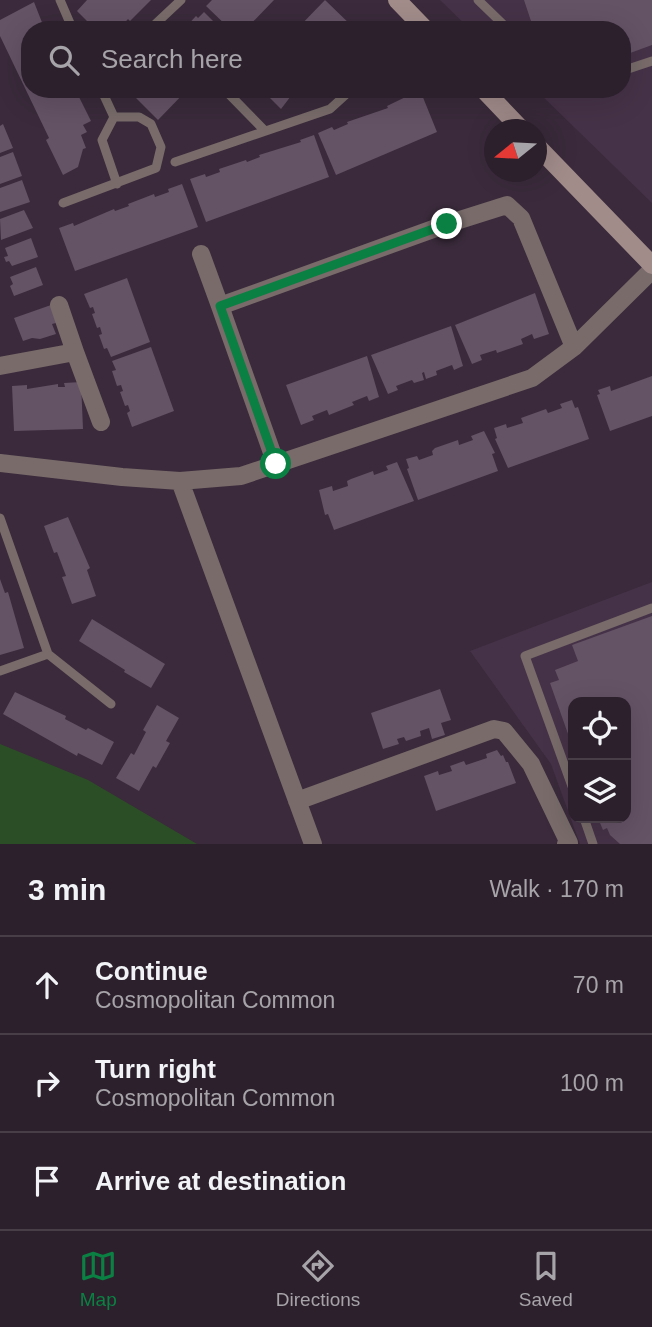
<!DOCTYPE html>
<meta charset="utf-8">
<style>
:root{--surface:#2c202c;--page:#342834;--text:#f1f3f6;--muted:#a6a3a9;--line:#483e48;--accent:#0b8043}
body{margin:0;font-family:Arial,sans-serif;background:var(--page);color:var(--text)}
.controls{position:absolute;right:21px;bottom:21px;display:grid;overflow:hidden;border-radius:14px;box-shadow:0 7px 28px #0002}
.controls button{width:63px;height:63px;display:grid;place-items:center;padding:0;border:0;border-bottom:2px solid var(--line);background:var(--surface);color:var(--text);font:35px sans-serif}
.compass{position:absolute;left:484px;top:119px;width:63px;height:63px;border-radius:50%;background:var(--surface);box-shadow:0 7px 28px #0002;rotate:252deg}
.stop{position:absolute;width:21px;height:21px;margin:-16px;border:5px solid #0b8043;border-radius:50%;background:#fff}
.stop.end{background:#0b8043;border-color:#fff;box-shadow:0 2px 7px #0008}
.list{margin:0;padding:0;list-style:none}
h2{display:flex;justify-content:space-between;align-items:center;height:91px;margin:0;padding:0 28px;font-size:30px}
h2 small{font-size:23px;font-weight:400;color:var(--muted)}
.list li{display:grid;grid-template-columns:46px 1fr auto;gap:21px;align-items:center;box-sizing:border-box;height:98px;padding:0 28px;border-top:2px solid var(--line)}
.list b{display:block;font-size:26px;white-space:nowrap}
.list p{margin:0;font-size:23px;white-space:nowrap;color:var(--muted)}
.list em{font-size:23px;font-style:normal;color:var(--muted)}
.icon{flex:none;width:38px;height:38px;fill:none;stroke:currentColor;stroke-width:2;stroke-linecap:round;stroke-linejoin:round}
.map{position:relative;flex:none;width:652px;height:844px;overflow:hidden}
.search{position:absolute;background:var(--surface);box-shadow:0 7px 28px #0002;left:21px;right:21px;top:21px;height:77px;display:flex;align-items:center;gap:18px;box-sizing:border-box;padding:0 24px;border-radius:28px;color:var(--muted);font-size:26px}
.sheet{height:385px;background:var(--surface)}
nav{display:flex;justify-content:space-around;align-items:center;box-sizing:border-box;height:98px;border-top:2px solid var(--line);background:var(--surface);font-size:19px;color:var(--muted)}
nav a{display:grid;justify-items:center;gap:4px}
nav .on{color:var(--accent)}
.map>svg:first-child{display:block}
.built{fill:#463248;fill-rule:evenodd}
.green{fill:#2c4e26}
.building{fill:#645265}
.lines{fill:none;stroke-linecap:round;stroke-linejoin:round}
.lane{stroke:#786b6a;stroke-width:9}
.street{stroke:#786b6a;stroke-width:18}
.secondary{stroke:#a18c8a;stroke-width:18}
.route{stroke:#0b8043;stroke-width:9}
</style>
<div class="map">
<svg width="652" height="844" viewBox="0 0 652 844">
<rect width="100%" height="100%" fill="#3a2a3b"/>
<path class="built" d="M440,0h212v203l-117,-114h87v-59h-151z
M652,582v262h-72l-29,-80 -81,-113zM573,702h53v116h-53z"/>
<path class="green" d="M0,744l88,36 109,64h-197z"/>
<path class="building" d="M87,0h64l-21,21 -2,-2 -10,11h-22l-19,-19z
M212,0h62l-29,30h-14l-25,-24z
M325,0l31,30h-60z
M524,0h128v45l-30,11v-26h-88z
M34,2l11,28h-15v59h48l3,5 -3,1 13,26 -8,4 4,7 -6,3 5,13 -3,1 -5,18 -15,8 -17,-35 3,-2 -49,-102v-16z
M204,12l18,18h-39l13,-14 2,2z
M127,89h61l-30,31z
M261,89h39l-4,5 -2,-2 -13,17z
M420,90l17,42 -101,43 -18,-42 14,-6 2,3 14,-6 -1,-2 41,-14 -1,-2z
M3,124l10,24 -13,5v-27z
M314,135l15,42 -123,45 -16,-43 15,-5 1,3 14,-5 -1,-3 27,-9 1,2 13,-5 -1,-2 42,-13 -1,-2z
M13,152l9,24 -22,8v-27z
M22,180l8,22 -30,10v-24z
M182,184l16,43 -123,44 -16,-43 14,-5 1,3 40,-17 1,2 14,-5 -1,-2 26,-10 1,3 14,-5 -1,-3z
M24,210l9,18 -32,12 -1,-21z
M31,238l7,19 -26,9 -3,-5 -3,1 -2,-5 4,-1 -3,-8z
M36,267l7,18 -29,11 -4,-10 3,-2 -3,-7z
M127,278l23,64 -39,15 -4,-9 -3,1 -5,-14 3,-1 -2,-7 -3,1 -5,-14 3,-1 -2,-6 -3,1 -6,-14z
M535,293l14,41 -15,5 -2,-5 -11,5 2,5 -26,9 -1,-3 -16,5 2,5 -10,4 -17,-39z
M51,305l5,13v5l-4,1 4,10 -16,5 -8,-1 -9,3 -9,-23z
M451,326l12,40 -9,4 -2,-5 -16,6 1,4 -11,4 -2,-7 -2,1 2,7 -10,3 -2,-3 -16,6 2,4 -10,4 -17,-39z
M151,347l23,64 -42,16 -5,-14 3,-2 -2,-6 -3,1 -5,-14 3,-1 -2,-6 -4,1 -5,-15 4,-1 -4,-9z
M367,356l12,41 -10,4 -2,-5 -15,6 2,3 -25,10 -2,-5 -15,6 2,4 -13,5 -15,-40z
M652,376v40l-42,15 -13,-36 3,-1 -2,-4 12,-4 1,5z
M81,382l2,47 -69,2 -2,-45 15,-1v4l31,-5v3h7l-1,-4z
M572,400l3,8 3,-1 11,32 -81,29 -13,-29 2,-1 -3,-10 12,-4 1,4 16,-5 -2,-5 25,-9 2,4 14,-5 -2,-4z
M484,431l11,22 -3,1 6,17 -80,29 -11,-31 2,-1 -3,-9 11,-3 2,4 14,-5 -1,-4 3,-3 23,-8 1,5 14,-5 -2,-4z
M397,462l17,39 -80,29 -6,-16 -3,1 -6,-25 13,-4 1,5 15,-5 -1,-5 4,-2 22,-8 1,4 14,-5 -2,-4z
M68,517l22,51 -3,2 9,26 -24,8 -10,-27 4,-1 -9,-24 -3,1 -10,-27z
M0,579l5,14 3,-1 16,56 -24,7z
M652,616v228h-32l-10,-9 -3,-7 -4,2 -5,-12h28v-116h-53v46l-23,-65 9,-3 -4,-10 23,-9 -6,-16z
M92,619l73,45 -14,24 -27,-16 1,-2 -46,-29z
M440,689l11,31 -10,3 4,12 -13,4 -3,-11 -9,3 1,5 -15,5 -2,-4 -7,2 2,5 -16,5 -12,-36z
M15,692l51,24 -1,3 21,11 2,-2 26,14 -12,23 -24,-12 -1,3 -74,-42z
M157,705l22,13 -13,23 4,2 -14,25 -3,-2 -14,25 -23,-13 15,-25 3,2 12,-23 -3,-2z
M497,750l4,6 2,-1 3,7h2l8,21 -80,28 -12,-35 14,-5 1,4 13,-4 -2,-5 14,-5 2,4 21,-7 -1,-4z"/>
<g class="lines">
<path class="lane" d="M60,0l13,30
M478,0l31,30
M149,30l32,-30
M622,71l30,-10
M101,89l13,28
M224,89l41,42
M114,117l-12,23 15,44
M175,162l155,-53 22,-20
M63,203l93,-35 5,-21 -10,-23 -12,-7h-25
M0,518l48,136 63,50
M0,671l48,-17
M573,789l-48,-133 127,-48
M584,818l9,26"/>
<path class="street" d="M201,254l19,52
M59,305l16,47
M0,366l75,-14 26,70
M0,463l122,14 58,4 61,-5 291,-98 42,-31 78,-77
M276,464l-56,-158 227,-82 60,-19 14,13 53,129
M180,481l133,363
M297,801l197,-72 10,2 27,33 38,79 -3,1"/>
<path class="secondary" d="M397,0l29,30
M483,89l39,41
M536,145l116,120"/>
</g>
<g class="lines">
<path class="route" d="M276,464l-56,-158 227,-82"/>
</g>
</svg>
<div class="controls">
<button><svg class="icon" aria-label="locate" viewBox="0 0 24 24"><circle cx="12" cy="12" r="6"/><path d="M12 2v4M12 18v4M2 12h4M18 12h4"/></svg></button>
<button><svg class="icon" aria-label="layers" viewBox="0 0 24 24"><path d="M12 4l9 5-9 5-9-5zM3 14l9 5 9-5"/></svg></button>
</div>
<svg class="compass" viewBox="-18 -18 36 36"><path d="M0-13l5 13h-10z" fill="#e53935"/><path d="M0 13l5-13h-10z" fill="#a6a3a9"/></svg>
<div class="stop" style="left:276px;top:464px"></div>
<div class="stop end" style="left:447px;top:224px"></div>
<div class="search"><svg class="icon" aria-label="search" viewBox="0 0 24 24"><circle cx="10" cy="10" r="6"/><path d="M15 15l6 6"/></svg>Search here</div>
</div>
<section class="sheet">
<h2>3 min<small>Walk · 170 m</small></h2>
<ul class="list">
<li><svg class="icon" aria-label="ahead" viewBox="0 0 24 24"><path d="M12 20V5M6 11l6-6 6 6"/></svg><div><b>Continue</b><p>Cosmopolitan Common</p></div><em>70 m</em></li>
<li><svg class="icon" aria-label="right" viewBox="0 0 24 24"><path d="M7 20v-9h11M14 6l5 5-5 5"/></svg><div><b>Turn right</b><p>Cosmopolitan Common</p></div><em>100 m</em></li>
<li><svg class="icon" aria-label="arrive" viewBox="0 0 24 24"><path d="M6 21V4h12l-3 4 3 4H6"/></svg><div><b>Arrive at destination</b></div></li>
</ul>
</section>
<nav>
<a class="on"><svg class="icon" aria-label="map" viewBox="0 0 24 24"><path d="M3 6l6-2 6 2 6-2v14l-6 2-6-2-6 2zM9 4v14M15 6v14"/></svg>Map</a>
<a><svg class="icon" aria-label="directions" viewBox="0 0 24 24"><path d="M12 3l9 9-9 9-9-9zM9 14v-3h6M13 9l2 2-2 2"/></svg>Directions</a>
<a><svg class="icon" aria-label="saved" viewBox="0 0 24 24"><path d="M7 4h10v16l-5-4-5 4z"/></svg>Saved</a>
</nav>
